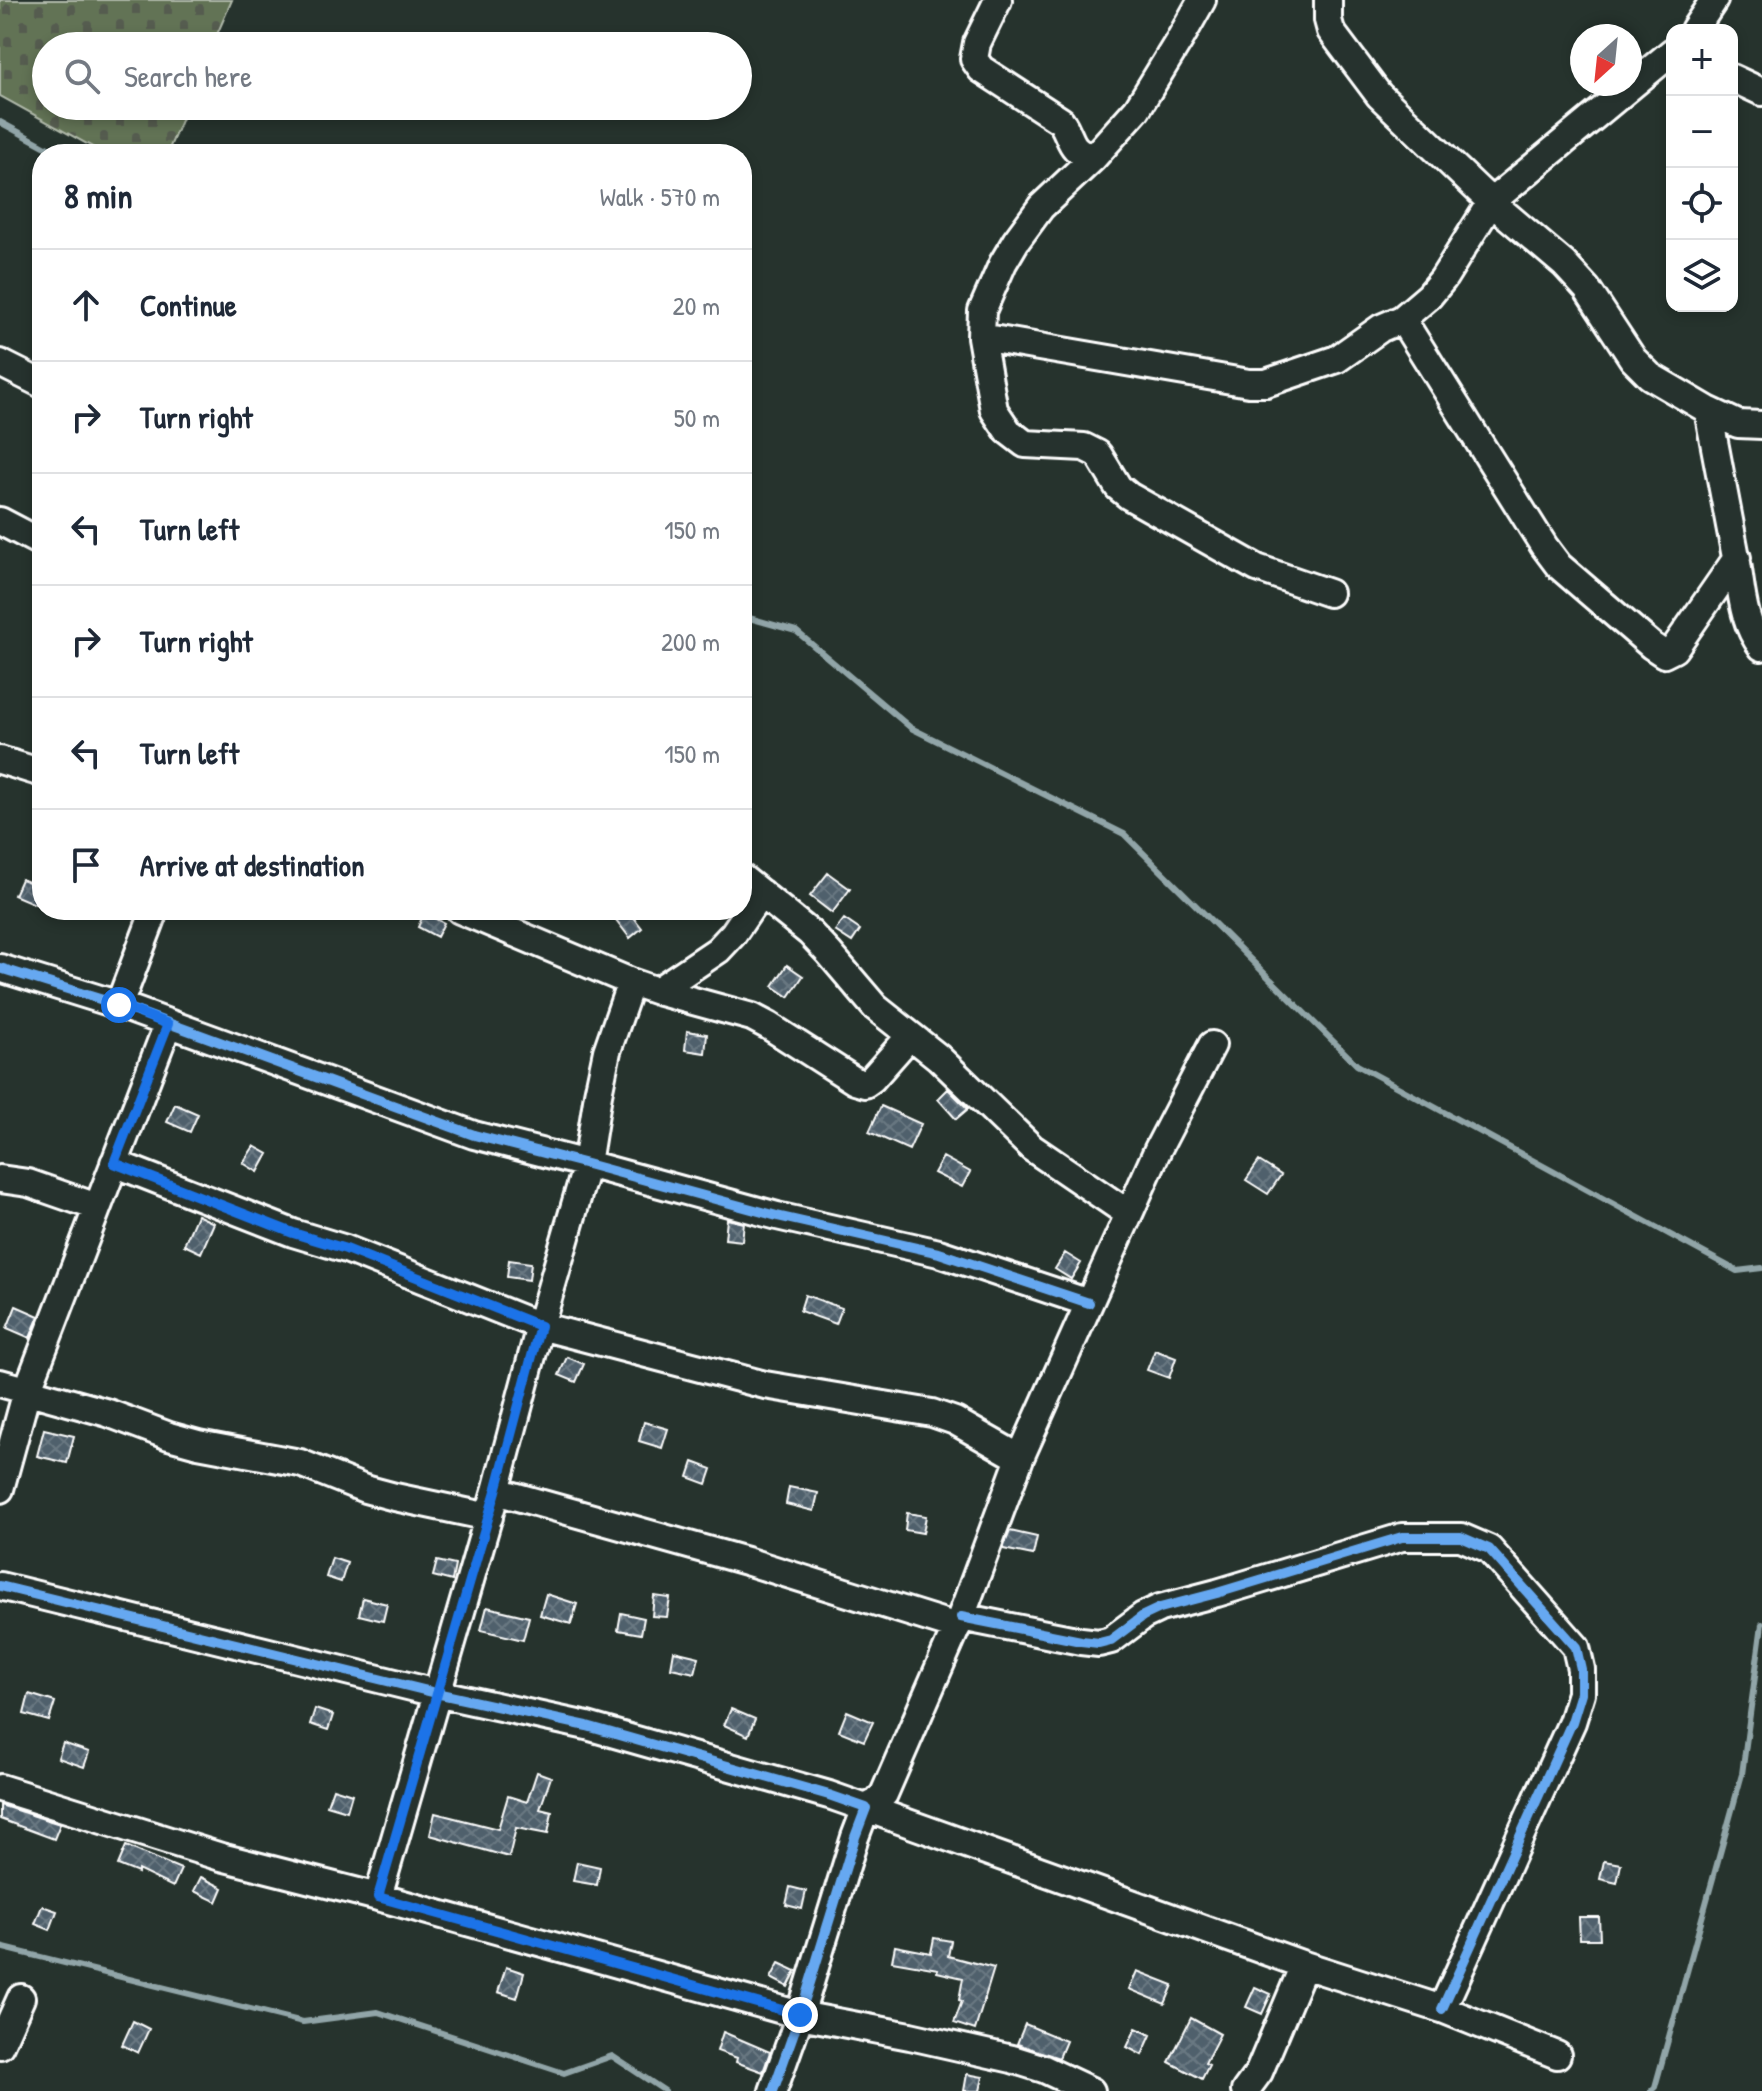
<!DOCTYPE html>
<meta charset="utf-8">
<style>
:root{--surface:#fff;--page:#f2f2f3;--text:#1f2937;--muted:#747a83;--line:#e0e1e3}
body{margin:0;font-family:"Patrick Hand",sans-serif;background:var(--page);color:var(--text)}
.controls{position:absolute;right:24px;top:24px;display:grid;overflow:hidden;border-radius:16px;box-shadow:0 4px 12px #0003}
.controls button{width:72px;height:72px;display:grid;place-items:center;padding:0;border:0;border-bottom:2px solid var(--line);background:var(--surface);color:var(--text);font:40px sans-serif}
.compass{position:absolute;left:1570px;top:24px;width:72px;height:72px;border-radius:50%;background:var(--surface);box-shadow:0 4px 12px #0003;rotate:207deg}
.stop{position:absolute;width:24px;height:24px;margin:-18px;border:6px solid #1a73e8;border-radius:50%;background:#fff}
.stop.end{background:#1a73e8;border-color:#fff;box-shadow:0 2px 8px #0008}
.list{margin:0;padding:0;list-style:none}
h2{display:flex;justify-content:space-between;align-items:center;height:104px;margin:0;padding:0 32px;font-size:34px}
h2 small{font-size:26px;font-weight:400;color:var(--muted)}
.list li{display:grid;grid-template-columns:52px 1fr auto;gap:24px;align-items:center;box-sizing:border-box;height:112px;padding:0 32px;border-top:2px solid var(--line)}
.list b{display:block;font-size:30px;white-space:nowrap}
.list em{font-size:26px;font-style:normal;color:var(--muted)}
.icon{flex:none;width:44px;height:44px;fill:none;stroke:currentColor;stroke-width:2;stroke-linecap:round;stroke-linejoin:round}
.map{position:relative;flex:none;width:1762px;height:2091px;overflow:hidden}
.search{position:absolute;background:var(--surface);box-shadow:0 4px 12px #0003;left:32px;top:32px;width:720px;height:88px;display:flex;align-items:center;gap:20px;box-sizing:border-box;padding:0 28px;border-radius:44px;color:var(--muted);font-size:30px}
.panel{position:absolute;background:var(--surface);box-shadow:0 4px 12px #0003;left:32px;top:144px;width:720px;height:776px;border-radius:32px}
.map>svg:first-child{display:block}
.cemetery{fill:url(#cemetery-stones);stroke:#b0b9aa;stroke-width:2}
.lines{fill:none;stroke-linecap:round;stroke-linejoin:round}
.stream{stroke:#91a5a8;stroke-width:6}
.building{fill:url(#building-cross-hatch);stroke:#fff;stroke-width:2}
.minor-casing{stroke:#fff;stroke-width:32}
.minor{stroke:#26332d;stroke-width:26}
.cycleway-casing{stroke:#26332d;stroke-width:15}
.cycleway{stroke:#66a8f1;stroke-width:10}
.route{stroke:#1a73e8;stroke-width:10}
</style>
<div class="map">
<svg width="1762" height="2091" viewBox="0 0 1762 2091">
<defs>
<pattern id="cemetery-stones" width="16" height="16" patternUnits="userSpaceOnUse" patternTransform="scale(2)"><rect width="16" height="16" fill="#627355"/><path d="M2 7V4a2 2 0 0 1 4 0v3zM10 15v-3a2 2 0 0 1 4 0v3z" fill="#555c50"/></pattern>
<pattern id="building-cross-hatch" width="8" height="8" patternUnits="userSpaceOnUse" patternTransform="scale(2)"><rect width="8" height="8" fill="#4f606c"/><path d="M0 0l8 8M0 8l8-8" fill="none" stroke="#697882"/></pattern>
</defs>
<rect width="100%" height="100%" fill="#26332d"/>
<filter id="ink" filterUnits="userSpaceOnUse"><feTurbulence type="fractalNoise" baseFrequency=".0125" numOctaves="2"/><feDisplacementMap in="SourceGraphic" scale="16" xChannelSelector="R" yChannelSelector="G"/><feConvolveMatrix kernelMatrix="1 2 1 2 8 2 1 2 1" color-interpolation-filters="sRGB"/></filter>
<g filter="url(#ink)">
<path class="cemetery" d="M0,0h232l-20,46h-166v60h141l-20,48h-62l-105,-58z"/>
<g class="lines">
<path class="stream" d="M0,122l59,32
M742,616l54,15 115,97 213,106 233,231 380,206 25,-3
M0,1947l303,75 75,-10 186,61 48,-17 53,35
M1651,2091l4,-4 87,-313 20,-150"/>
</g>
<path class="building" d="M828,873l22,16 -18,24 -22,-17z
M21,879l21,8 -7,17 -21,-9z
M628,910l14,18 -12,10 -14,-18z
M424,913l20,10 -7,14 -19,-10z
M844,919l16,11 -8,12 -17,-11z
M787,965l16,11 -14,21 -16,-11z
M687,1031l20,3 -2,19 -20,-3z
M948,1089l20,20 -12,10 -18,-20z
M175,1104l23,10 -8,18 -23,-10z
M881,1106l40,18 -12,26 -40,-18z
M254,1146l14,8 -10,18 -15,-9z
M943,1157l27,15 -8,15 -28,-14z
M1259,1161l22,14 -13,19 -22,-14z
M197,1215l17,8 -13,30 -17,-8z
M727,1219l17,4 -2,18 -17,-2z
M1065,1253l16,10 -10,16 -16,-10z
M509,1260l22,3 -2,17 -22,-3z
M805,1295l37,13 -6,16 -36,-13z
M16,1306l23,10 -9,22 -23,-10z
M1155,1350l21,8 -7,20 -22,-8z
M567,1357l17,7 -8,18 -17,-7z
M644,1422l24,7 -6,19 -23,-7z
M44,1429l30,7 -7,27 -30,-7z
M693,1462l19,7 -5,15 -19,-7z
M789,1487l29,6 -4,18 -28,-7z
M907,1513l19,3 -3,17 -18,-3z
M1010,1531l27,6 -4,18 -30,-6z
M332,1558l15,5 -6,19 -15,-5z
M437,1561l18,4 -3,16 -19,-5z
M546,1594l31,10 -6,20 -31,-9z
M654,1596l16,2 -3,19 -15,-1z
M363,1598l24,6 -4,17 -24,-6z
M487,1607l42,10 -6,23 -42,-10z
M621,1613l23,5 -3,16 -23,-4z
M674,1651l25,6 -4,16 -24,-5z
M29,1694l26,8 -6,19 -25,-7z
M315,1709l18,6 -5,15 -18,-6z
M731,1709l24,10 -7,17 -24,-11z
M847,1711l26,11 -9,19 -25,-10z
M63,1743l26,9 -5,15 -26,-9z
M537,1772l14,5 -11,32 12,3 -4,22 -32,-6 -7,29 -79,-22 5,-22 63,16 10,-33 19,6z
M333,1788l19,6 -5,17 -20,-6z
M0,1805l60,19 -6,15 -54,-20z
M126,1846l55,23 -8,18 -35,-17v3l-20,-8z
M1604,1861l17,3 -4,19 -17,-4z
M577,1862l23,5 -3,18 -24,-4z
M201,1877l22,11 -6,14 -23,-11z
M790,1887l16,4 -4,18 -16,-4z
M42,1906l15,5 -7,19 -15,-6z
M1579,1917h20l1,22h-20z
M934,1938l17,3 -3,15 46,12 -19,62 -21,-7 8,-22 -3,-1 4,-22 -26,-6 1,-3 -46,-8 3,-15 36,7z
M779,1963l17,8 -8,16 -17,-9z
M506,1967l18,6 -7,25 -19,-6z
M1137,1971l36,14 -8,19 -36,-15z
M1255,1987l16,7 -9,20 -16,-7z
M1191,2018l29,16 -15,29 4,2 -7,14 -33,-17z
M133,2021l16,8 -11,24 -16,-8z
M1025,2024l41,17 -7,17 -42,-14z
M1136,2028l15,7 -9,20 -15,-8z
M723,2032l47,20 -7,20 -27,-10 1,-4 -20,-7z
M967,2074l16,3 -3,14h-16z"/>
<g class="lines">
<defs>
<path id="minor" d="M998,0l-21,43 -3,16 7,10 80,52c13,20 6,27 32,37
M1202,0l-22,39 -43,70 -44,49 -52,49 -25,34 -13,22 -21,48 -1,26 13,73 14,21 17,13 59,3 14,7 20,33 11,9 128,72 72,25
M1328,0v20l3,11 48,64 112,107 73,62 23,25 46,70 17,17 58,34 30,14 24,1
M1694,30l20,-30
M1732,78l30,14
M1402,319l142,227 15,20 93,80 12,8 10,-5 63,-91
M981,337l268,46h17l71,-24 44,-31 21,-9 27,-23 14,-17 48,-77 181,-150
M0,363l42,21
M1708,410c9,47 18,95 27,142 7,33 5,67 27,95
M0,521l42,22
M0,760l42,13
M742,878l68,55 19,20 46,54 63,50 94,91 97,66
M460,910l171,72 26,9 95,26 17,9 86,55 10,3 7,-5 38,-43
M0,968l119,37 355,130 113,29 190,52 162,37 150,50
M657,991l61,-41 15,-16 28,-41
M119,1005l36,-95
M114,1163l179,70 53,16 194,77 225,59 167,28 23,8 65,37
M0,1179l28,4 69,24
M0,1383l108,30 61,23 29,8 102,19 65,26 30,8 94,20
M0,1489l27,-98 141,-367
M496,1491l250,70 211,66
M0,1586l436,107 151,33 242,69 37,13 -11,29 -55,178 -27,76
M961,1617l120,24 18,2 12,-3 32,-24 17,-8 57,-15 185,-56h59l28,12 87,98 5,22v24l-9,29 -130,287
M0,1788l221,69 157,40 422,118 110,21 102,23 32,10 47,22
M866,1808l11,-6 7,-8 77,-177 59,-159 138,-309 54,-104
M866,1808l438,157 138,44 115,46
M378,1897l118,-406 44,-165 47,-162 11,-70 9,-43 24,-69
M0,2045l21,-47
M1245,2091l14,-19 45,-107"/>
</defs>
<use href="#minor" class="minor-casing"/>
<use href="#minor" class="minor"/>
<defs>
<path id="cycleway" d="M0,968l119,37 355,130 113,29 190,52 162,37 150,50
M0,1586l436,107 151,33 242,69 37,13 -11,29 -55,178 -27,76
M961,1617l120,24 18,2 12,-3 32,-24 17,-8 57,-15 185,-56h59l28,12 87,98 5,22v24l-9,29 -130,287"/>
</defs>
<use href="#cycleway" class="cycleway-casing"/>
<use href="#cycleway" class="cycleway"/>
</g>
</g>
<g class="lines" filter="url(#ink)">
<path class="route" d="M119,1005l49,19 -54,139 179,70 53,16 194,77 -44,165 -118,406 422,118"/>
</g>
</svg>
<div class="controls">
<button>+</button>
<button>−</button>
<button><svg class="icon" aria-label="locate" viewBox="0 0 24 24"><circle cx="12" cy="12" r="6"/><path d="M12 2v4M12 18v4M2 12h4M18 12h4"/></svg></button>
<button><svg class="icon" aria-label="layers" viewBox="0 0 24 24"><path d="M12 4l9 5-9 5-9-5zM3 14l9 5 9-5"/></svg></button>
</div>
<svg class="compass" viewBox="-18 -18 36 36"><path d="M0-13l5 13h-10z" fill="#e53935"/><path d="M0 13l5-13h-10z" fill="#747a83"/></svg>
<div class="stop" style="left:119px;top:1005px"></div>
<div class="stop end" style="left:800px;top:2015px"></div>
<div class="search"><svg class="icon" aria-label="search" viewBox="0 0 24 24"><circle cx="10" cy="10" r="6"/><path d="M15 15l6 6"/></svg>Search here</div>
<section class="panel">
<h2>8 min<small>Walk · 570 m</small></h2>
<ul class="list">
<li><svg class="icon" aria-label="ahead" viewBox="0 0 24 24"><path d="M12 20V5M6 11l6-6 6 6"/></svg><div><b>Continue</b></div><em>20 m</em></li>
<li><svg class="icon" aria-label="right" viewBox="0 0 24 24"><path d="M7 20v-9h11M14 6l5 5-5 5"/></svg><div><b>Turn right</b></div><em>50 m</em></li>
<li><svg class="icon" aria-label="left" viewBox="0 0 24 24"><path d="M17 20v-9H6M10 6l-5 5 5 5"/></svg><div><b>Turn left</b></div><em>150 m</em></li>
<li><svg class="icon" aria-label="right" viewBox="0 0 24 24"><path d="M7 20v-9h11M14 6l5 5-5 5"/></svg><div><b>Turn right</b></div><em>200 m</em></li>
<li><svg class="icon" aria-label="left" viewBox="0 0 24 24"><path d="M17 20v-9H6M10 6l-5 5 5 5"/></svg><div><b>Turn left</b></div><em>150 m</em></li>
<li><svg class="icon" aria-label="arrive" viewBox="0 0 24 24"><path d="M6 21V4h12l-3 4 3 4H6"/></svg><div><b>Arrive at destination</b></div></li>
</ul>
</section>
</div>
